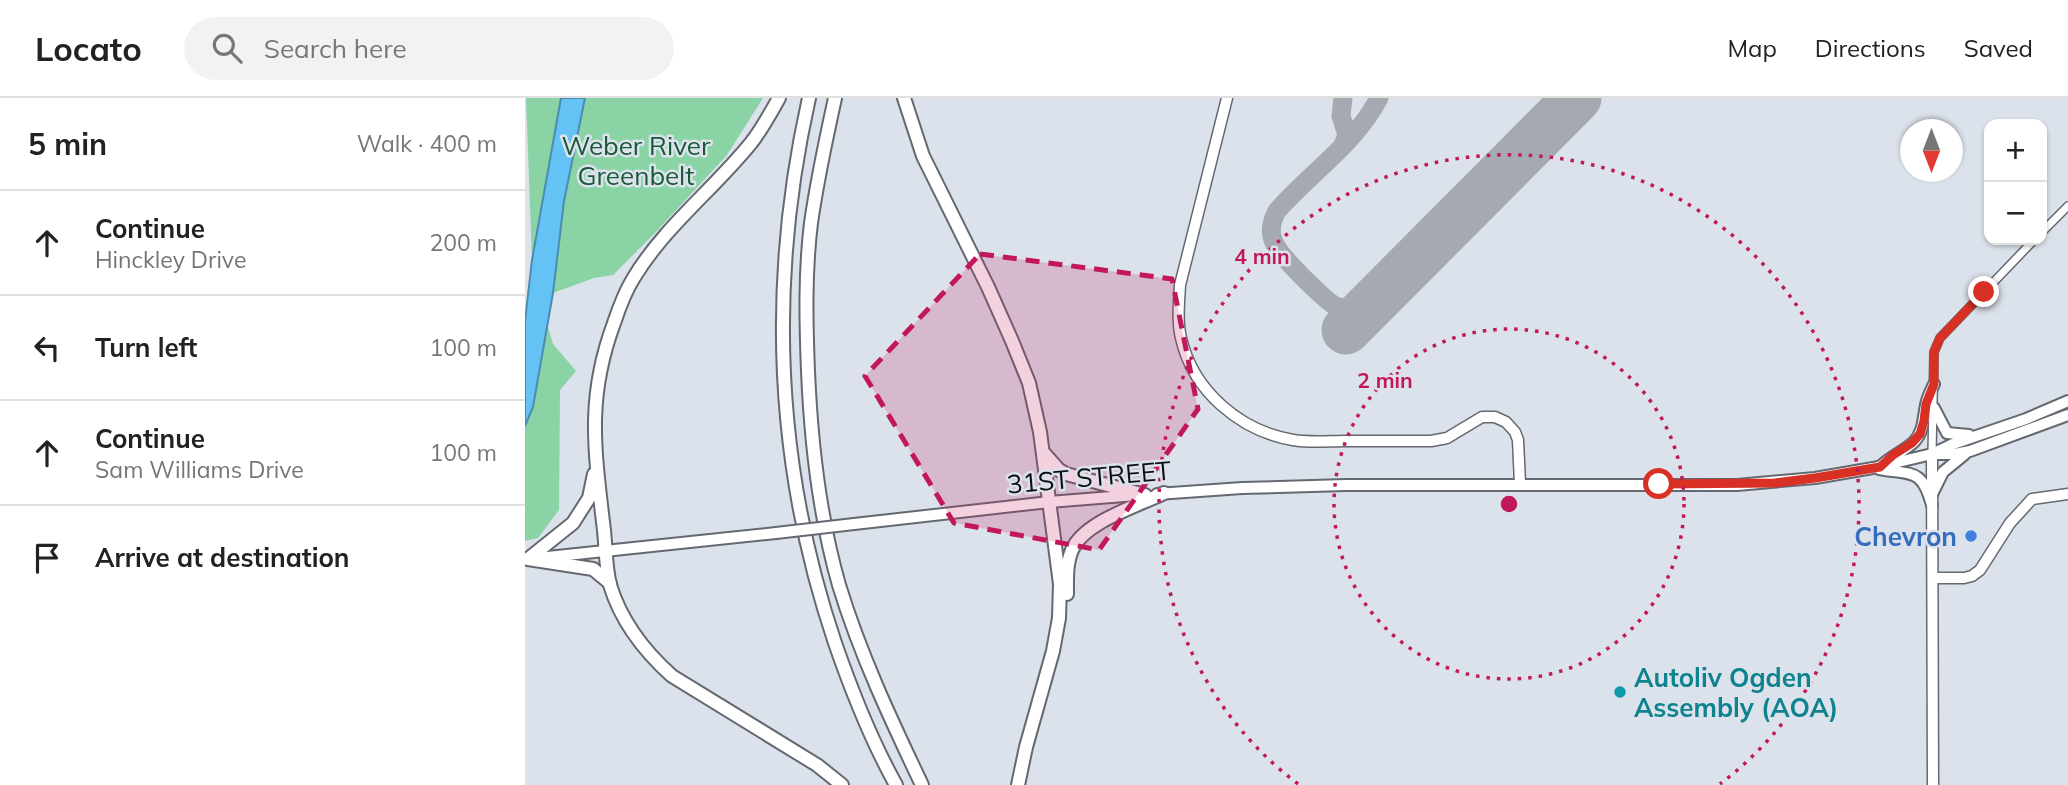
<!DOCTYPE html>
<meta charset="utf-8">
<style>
:root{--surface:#fff;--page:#f2f2f2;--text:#222;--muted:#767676;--line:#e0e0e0}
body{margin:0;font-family:Mulish,sans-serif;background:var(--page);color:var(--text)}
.controls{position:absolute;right:21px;top:21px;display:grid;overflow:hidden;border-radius:14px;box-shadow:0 2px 5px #0004}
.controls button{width:63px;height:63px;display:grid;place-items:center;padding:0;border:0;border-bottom:2px solid var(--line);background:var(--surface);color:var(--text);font:35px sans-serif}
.compass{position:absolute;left:1375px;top:21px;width:63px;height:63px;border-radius:50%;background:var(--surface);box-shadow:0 2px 5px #0004;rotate:180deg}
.stop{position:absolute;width:21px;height:21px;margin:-16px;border:5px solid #d93025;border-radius:50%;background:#fff}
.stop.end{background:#d93025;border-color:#fff;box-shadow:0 2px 7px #0008}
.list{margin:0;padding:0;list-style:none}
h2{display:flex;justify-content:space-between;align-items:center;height:91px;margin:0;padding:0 28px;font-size:30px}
h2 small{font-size:23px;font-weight:400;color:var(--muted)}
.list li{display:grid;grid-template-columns:46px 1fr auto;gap:21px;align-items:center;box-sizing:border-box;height:105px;padding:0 28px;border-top:2px solid var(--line)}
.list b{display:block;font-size:26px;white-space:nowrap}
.list p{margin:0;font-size:23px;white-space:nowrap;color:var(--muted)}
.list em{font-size:23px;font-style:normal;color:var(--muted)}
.icon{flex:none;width:38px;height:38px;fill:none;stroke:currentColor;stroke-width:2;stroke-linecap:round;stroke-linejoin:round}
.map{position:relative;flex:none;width:1543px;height:687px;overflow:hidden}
header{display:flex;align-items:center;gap:42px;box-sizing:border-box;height:98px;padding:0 35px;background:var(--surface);border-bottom:2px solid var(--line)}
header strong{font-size:33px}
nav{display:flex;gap:38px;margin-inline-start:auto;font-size:24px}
.search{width:490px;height:63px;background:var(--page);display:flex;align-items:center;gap:18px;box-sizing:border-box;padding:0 24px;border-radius:38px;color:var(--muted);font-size:26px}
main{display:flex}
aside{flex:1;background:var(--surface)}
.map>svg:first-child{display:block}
.green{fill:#89d3a5}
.water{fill:#65c2f4;stroke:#4b8cb0;stroke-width:2}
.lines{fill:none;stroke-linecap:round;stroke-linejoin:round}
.taxiway{stroke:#a5aab1;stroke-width:19}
.runway{stroke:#a5aab1;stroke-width:49}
.street-casing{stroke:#646971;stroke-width:10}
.secondary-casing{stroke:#646971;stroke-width:13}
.primary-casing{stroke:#646971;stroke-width:14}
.highway-casing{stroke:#646971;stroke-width:16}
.street{stroke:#fff;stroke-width:7}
.secondary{stroke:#fff;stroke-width:10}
.primary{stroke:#fff;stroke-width:10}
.highway{stroke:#fff;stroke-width:12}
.primary-bridge-casing{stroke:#646971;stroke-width:14;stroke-linecap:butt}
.primary-bridge{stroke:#fff;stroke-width:10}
.route{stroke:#d93025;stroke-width:9}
.marked{fill:#c2185b;fill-opacity:0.2;stroke:#c2185b;stroke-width:5;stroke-dasharray:14 9;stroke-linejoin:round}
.ring{fill:none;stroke:#c2185b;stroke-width:3.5;stroke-dasharray:3.5 7}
.shop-dot{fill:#3f7fe0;stroke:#dce2eb;stroke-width:2.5}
.culture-dot{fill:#0f9aa8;stroke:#dce2eb;stroke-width:2.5}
.labels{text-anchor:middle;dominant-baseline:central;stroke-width:5;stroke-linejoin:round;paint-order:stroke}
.park-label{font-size:26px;fill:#175836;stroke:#dce2eb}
.street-label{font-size:26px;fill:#0d0f12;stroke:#dce2eb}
.shop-label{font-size:26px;font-weight:bold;fill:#366cbe;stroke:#dce2eb;text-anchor:end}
.culture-label{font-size:26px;font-weight:bold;fill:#0d838f;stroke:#dce2eb;text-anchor:start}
.centre{fill:#c2185b;stroke:#dce2eb;stroke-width:3.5}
.ring-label{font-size:21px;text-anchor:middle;font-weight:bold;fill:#c2185b;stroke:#dce2eb;stroke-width:5;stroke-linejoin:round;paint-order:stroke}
</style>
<header>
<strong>Locato</strong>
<div class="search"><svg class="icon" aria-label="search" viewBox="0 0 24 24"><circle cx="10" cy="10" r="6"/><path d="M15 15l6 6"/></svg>Search here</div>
<nav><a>Map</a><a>Directions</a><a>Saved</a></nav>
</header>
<main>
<aside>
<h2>5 min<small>Walk · 400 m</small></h2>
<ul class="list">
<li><svg class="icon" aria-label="ahead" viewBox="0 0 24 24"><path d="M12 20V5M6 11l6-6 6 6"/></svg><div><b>Continue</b><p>Hinckley Drive</p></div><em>200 m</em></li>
<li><svg class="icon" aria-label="left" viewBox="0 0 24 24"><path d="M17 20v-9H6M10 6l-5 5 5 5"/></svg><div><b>Turn left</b></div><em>100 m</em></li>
<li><svg class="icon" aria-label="ahead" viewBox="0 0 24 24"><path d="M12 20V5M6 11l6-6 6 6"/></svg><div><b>Continue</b><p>Sam Williams Drive</p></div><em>100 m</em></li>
<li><svg class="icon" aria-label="arrive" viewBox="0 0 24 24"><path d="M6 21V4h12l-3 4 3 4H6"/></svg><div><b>Arrive at destination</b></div></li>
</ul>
</aside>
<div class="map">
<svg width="1543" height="687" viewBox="0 0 1543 687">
<rect width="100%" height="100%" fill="#dce2eb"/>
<path class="green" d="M1,0h35l-29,162z
M60,0h178l-36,57 -74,80 -40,40 -19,3 -41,15 11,-92z
M23,229l5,17 23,27 -16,19 -1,120 -21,28 -13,3v-115l8,-19 11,-71z"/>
<path class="water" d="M36,0h24l-21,103 -11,92 -20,114 -8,19v-105l7,-61z"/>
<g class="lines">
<path class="taxiway" d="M818,0l-2,18 6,19 -4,10
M852,202c-14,10 -26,12 -42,6 -13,-9 -56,-50 -61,-64 -5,-10 -2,-22 3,-31 33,-38 79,-68 102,-113"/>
<path class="runway" d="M821,232l231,-232"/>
<defs>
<path id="street" d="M1517,134l26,-26
M1407,356l2,-102 6,-14 94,-98"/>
<path id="secondary" d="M702,0l-47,187c-1,18 -3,36 1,53 12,53 59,93 112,102 17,3 36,1 53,1 28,0 57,0 85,0l16,-3 35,-21h13l11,5 9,10 3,8 2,44
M1407,356l1,331
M1408,480h31l8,-2 8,-6 30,-47 22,-24 36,-5"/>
<path id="primary" d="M1409,310l13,25 22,2
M1410,356h20l15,-3 98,-36
M1357,367c10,-9 22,-14 32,-23 10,-11 9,-23 12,-37 1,-7 5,-14 8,-21
M1354,371c33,6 43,-1 53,36
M632,396l85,-6 104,-3h391l78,-7 58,-10 59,-14 21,-10 73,-25 42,-18
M1407,396l11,-22 22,-18
M329,426l195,-22 88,-7
M13,460l238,-25"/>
<path id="highway" d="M254,0c-9,16 -17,31 -28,45 -38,47 -87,84 -118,136 -8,13 -14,29 -19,44 -27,73 -20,123 -11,199 3,20 2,43 7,63 11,36 34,66 62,91l145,89 25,20
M284,0c-41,183 -34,367 26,545 17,49 36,97 61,142
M310,0c-9,41 -18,83 -24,125 -6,49 -5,98 -3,148 3,72 11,144 31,214 21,69 52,135 83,200
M379,0l19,58 65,131 24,54 17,42 11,49 20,152 -1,34 -6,33 -27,96 -8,38
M518,354l16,18 7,4 79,21
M3,461l45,-36 16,-25 5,-24
M3,461l65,10 17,14
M542,496c0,-14 -1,-30 5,-44 12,-28 65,-44 92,-57"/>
</defs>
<use href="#street" class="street-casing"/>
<use href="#secondary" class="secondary-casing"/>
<use href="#primary" class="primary-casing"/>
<use href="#highway" class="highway-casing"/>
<use href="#street" class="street"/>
<use href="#secondary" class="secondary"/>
<use href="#primary" class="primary"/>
<use href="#highway" class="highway"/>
<defs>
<path id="primary-bridge" d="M251,435l78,-9"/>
</defs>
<use href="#primary-bridge" class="primary-bridge-casing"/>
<use href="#primary-bridge" class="primary-bridge"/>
</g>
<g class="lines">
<path class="route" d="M1134,386l116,-1 40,-5 65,-11 13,-12 19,-12 8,-9 4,-13 2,-17 8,-20v-32l6,-14 44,-46"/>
</g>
<path class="marked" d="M455,156l192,25 26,130 -99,141 -145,-27 -89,-147z"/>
<g class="ring">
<circle cx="984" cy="406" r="175"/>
<path d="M773 686A350 350 0 1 1 1195 686"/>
</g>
<circle class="shop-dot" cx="1446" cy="438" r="7"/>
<circle class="culture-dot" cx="1095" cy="594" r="7"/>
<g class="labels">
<g class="park-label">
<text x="111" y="47">Weber River<tspan x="111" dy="30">Greenbelt</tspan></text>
</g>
<g class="street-label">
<text transform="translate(564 379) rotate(-5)">31ST STREET</text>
</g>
<g class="shop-label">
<text x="1432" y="438">Chevron</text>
</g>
<g class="culture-label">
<text x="1109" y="579">Autoliv Ogden<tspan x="1109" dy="30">Assembly (AOA)</tspan></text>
</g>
</g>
<circle cx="984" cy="406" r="10" class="centre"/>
<g class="ring-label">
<text x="737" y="166">4 min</text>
<text x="860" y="290">2 min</text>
</g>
</svg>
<div class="controls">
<button>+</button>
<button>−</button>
</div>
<svg class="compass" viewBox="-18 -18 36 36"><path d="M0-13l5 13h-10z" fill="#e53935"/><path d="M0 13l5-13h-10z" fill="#767676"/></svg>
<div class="stop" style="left:1134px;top:386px"></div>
<div class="stop end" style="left:1459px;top:194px"></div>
</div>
</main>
